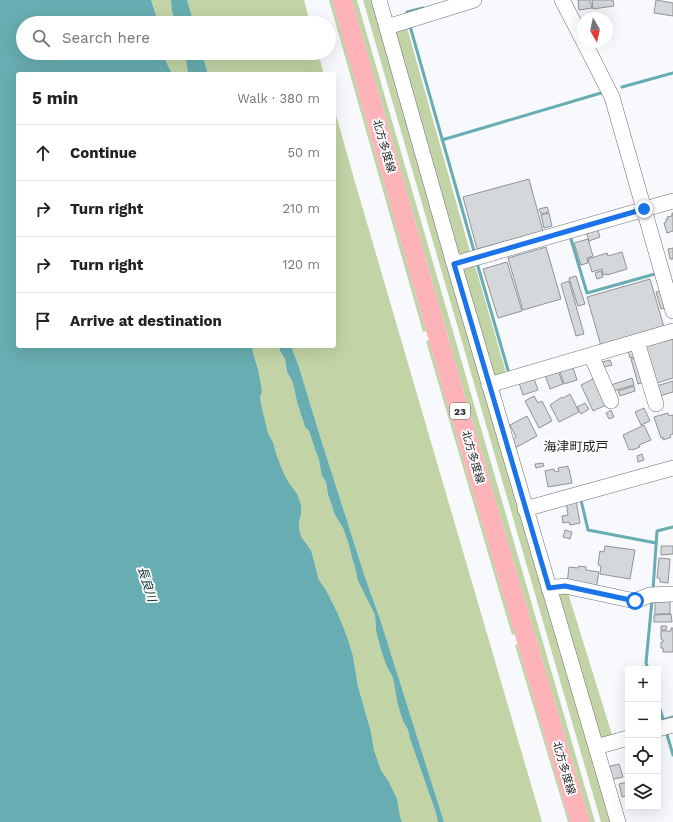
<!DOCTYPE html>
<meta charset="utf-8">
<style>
:root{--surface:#fff;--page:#f6f6f6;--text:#222;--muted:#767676;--line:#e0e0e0}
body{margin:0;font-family:"Work Sans","Noto Sans JP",sans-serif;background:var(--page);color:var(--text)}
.controls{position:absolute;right:12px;bottom:12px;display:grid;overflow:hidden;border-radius:4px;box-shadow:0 4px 16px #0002}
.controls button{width:36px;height:36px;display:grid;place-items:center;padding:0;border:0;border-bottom:1px solid var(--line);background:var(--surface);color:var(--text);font:20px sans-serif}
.compass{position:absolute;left:577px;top:12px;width:36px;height:36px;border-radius:50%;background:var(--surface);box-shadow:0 4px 16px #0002;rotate:171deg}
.stop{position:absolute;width:12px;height:12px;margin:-9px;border:3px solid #1a73e8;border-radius:50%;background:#fff}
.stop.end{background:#1a73e8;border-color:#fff;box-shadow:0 1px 4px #0008}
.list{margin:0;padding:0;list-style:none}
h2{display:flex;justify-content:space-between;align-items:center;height:52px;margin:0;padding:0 16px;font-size:17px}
h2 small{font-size:13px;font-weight:400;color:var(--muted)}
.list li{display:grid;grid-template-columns:26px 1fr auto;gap:12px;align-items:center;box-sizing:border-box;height:56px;padding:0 16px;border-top:1px solid var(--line)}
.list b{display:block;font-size:15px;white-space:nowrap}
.list em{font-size:13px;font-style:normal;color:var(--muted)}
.icon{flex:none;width:22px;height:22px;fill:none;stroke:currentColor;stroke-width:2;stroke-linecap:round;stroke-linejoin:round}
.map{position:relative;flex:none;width:673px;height:822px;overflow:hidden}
.search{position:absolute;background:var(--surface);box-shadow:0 4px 16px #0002;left:16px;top:16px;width:320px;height:44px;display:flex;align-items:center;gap:10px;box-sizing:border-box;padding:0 14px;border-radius:22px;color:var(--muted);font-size:15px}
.panel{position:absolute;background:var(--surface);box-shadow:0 4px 16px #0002;left:16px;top:72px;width:320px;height:276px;border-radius:4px}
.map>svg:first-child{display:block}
.green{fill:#c2d4a5}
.water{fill:#68adb1}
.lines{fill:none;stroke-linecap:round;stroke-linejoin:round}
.stream{stroke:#68adb1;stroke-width:3}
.building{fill:#d5d8da;stroke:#919395}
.minor-casing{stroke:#6d7072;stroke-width:16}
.major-casing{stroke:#d6d6d7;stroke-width:20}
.minor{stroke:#fff;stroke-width:15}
.major{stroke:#fdb3b8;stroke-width:19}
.route{stroke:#1a73e8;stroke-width:5}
.labels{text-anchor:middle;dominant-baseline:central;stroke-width:3.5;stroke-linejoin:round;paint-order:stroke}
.shield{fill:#fff;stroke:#616262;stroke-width:1}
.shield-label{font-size:10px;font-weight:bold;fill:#1d1e1f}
.street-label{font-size:11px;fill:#1d1e1f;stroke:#fff}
.water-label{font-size:12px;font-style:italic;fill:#0f3234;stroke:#fff}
.quarter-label{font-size:13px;fill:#1d1e1f;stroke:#fff}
</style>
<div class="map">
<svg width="673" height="822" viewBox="0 0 673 822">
<rect width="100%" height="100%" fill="#f7f9fc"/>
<path class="green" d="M151,0h20l1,12 4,11h-18l-2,-8z
M187,0h117l6,23h-116z
M329,0h7l93,330 -6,2z
M349,0h8l238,822h-8z
M363,0h13l238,822h-13z
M406,24l65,231 -14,2 -63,-222 3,-8z
M162,53h23l3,21h-16z
M202,53h116l6,21h-116z
M334,108l21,74 187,640h-98l-63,-200 -16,-45 -46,-144 -20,-66 -8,-21h43z
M474,262l33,114 -12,3 -34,-110z
M433,339l86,294 -7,2 -86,-294z
M252,346h27l1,5 5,8 2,13 6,11 4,19 8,25 4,4 6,18 4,11 2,12 1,4 4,6 2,14 7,19 8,13 6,17 3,13 3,9 3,14 17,34 1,16 5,19 5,15 7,13 10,43 5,9 2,9 25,71 3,12h-36l-2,-6 -3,-17 -8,-17 -8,-12 -7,-20 -3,-18 -13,-46 -5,-30 -15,-42 -12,-24 -7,-10 -8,-30 -9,-12 -3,-9v-7l2,-7 -12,-32 -6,-11 -7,-19 -3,-11 -5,-9 -7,-28 -1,-8 2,-5 -1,-8 -3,-15 -5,-16z
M568,593l45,145 -12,3 -44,-147z
M522,643l53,179h-7l-53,-177z"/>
<path class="water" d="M0,0h151l5,15 2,8h-135v30h139l10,21h-154v272h234l1,7 5,16 3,15 1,8 -2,5 1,7 7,29 5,9 3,11 7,19 6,11 8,11 4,11v10l-2,7v7l3,9 9,12 8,30 7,10 12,24 9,23 6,19 5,30 13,46 3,18 7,20 8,12 8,17 3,17 2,6h-402z
M171,0h16l7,23h-18l-4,-11z
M185,53h17l6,21h-20z
M279,346h12l8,21 20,66 46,144 16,45 63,200h-6l-3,-12 -25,-71 -2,-9 -5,-9 -5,-16 -5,-27 -7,-13 -5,-15 -5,-19 -1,-16 -17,-34 -3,-14 -3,-9 -3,-13 -6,-17 -8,-13 -7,-20 -2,-13 -4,-6 -1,-4 -2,-12 -4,-11 -6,-18 -4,-4 -8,-25 -4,-19 -6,-11 -2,-13 -5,-8z"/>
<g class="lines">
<path class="stream" d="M407,12l16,-4
M410,26l64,225
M622,87l51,-14
M442,140l159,-47
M568,237l2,-1 17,57 68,-19
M478,262l-1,1 31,107
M581,500l7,30 68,13
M653,590l4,-59 16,-4
M648,669l-2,-6 6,-63
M658,703l6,19
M663,720l10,-3
M666,731l7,24"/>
</g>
<path class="building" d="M578,0h12l2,8 -13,2z
M592,0h21l1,6 -21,3z
M656,0l17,3v13l-19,-3z
M529,179l14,52 -66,18 -14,-52z
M547,207l2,5 -8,2 -2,-5z
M549,213l3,13 -8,2 -3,-13z
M672,213h1v18l-6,2 -3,-10 2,-1v-3h2l-1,-2 5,-1z
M597,228l3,9 -11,4 -3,-10z
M588,239l5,17 -6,2 1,5 -7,2 -7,-22z
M546,247l15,52 -38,11 -15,-52z
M673,248v11h-3l-2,-10z
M622,252l5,17 -20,6v-1l-4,1 -1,-6 -10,3 -4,-13 19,-6 1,3z
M507,262l15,49 -24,7 -15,-49z
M601,271l2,6 -6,2 -2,-6z
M576,276l9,28 -7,2 -9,-28z
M650,279l14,48 -63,19 -14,-49z
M569,281l15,53 -8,2 -15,-52z
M662,291l5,17 -6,1 -5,-17z
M673,339v39l-19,6 -11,-37z
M634,350l2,6 -6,2 -2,-7z
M637,358l7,24 -6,2 -7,-25z
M610,360l2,5 -8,2 -2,-5z
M572,365l5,15 -13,4 -5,-15z
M558,371l5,13 -13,5 -5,-14z
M533,376l5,14 -15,5 -5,-15z
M595,378l13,26 -15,7 -12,-26z
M632,378l2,7 -21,6 -2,-6z
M673,381v11l-17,5 -3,-10z
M634,386l1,5 -15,5 -2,-5z
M570,394l9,18 -20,10 -9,-17 12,-8 1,1z
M534,396l4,7 4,-2 10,20 -13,7 -14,-27z
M585,403l4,6 -8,5 -4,-7z
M644,408l6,13 -9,4 -6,-13z
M611,410l3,7 -5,2 -3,-6z
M668,413l1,3 4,-1v19l-3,1 1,2 -8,3v-3l-2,1 -7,-21z
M527,416l10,20 -22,12 -2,-9 3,-2 -6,-12z
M644,425l7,15 -12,5 1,2 -8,3 -1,-1 -2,1 -6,-15z
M642,454l2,6 -6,2 -1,-6z
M543,463l1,3 -8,2 -1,-4z
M568,466v3h1l3,14 -24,4 -3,-16 9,-2 1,3 4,-1 -1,-3z
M576,500l4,23 -10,2 -1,-3 -6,1 -1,-7 6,-1 -2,-13z
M565,530l7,2 -2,7 -7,-2z
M605,546l30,4 -5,29 -30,-5 1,-8 -3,-1 2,-14 4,1z
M661,546h12v8l-12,1z
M659,558l11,1 -2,24 -8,-1v-4h-3z
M579,566l7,1v3l13,2 -3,17 -29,-5 2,-17 9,1z
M670,601v13h-15v-12z
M671,614l1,8h-18v-7z
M661,626h6l-1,4h-5z
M671,628h2v24h-10v-4h-2v-6h2v-2l-2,-1v-8h10z
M619,764l4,13 -13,3 -3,-13z
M628,782v16l-1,-2 -5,1 -3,-13z"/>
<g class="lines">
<defs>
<path id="minor" d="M379,0l75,264 164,558
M562,0l21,40
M387,27l87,-27
M584,42l28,55 61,214
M454,264l219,-63
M637,342l19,62
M591,355l20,46
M489,385l184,-54
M525,509l148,-41
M549,588l16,-2 70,15 15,-6 23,-1
M658,729l15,-4
M596,747l32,-9"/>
<path id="major" d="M342,0l112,393 126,429"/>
</defs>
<use href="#minor" class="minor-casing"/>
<use href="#major" class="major-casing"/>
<use href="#minor" class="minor"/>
<use href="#major" class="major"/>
</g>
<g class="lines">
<path class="route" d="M635,601l-70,-15 -16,2 -95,-324 190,-55"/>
</g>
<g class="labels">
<rect class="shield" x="450" y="403" width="20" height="16" rx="3"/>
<g class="shield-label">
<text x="460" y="411">23</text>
</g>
<g class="street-label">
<text transform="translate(384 146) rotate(74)">北方多度線</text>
<text transform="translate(473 457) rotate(74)">北方多度線</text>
<text transform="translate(564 768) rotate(74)">北方多度線</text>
</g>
<g class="water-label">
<text transform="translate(147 584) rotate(73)">長良川</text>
</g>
<g class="quarter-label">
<text x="576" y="446">海津町成戸</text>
</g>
</g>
</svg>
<div class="controls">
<button>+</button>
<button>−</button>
<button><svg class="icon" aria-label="locate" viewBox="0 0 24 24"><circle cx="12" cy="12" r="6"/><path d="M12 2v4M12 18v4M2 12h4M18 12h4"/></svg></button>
<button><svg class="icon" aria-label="layers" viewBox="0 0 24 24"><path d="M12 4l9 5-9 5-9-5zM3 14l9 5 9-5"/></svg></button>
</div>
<svg class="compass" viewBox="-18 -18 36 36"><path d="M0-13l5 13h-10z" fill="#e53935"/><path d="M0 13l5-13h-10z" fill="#767676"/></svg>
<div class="stop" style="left:635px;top:601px"></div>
<div class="stop end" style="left:644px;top:209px"></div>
<div class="search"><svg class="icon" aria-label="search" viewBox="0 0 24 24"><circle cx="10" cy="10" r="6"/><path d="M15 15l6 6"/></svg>Search here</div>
<section class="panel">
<h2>5 min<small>Walk · 380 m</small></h2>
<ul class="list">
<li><svg class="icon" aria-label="ahead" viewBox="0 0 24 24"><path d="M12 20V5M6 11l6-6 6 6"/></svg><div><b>Continue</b></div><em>50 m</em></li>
<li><svg class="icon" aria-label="right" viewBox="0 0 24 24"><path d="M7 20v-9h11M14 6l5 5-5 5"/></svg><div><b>Turn right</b></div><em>210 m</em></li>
<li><svg class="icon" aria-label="right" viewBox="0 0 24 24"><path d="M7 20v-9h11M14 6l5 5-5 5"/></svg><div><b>Turn right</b></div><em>120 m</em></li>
<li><svg class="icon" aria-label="arrive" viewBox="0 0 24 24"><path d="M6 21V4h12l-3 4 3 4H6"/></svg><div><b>Arrive at destination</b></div></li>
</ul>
</section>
</div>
